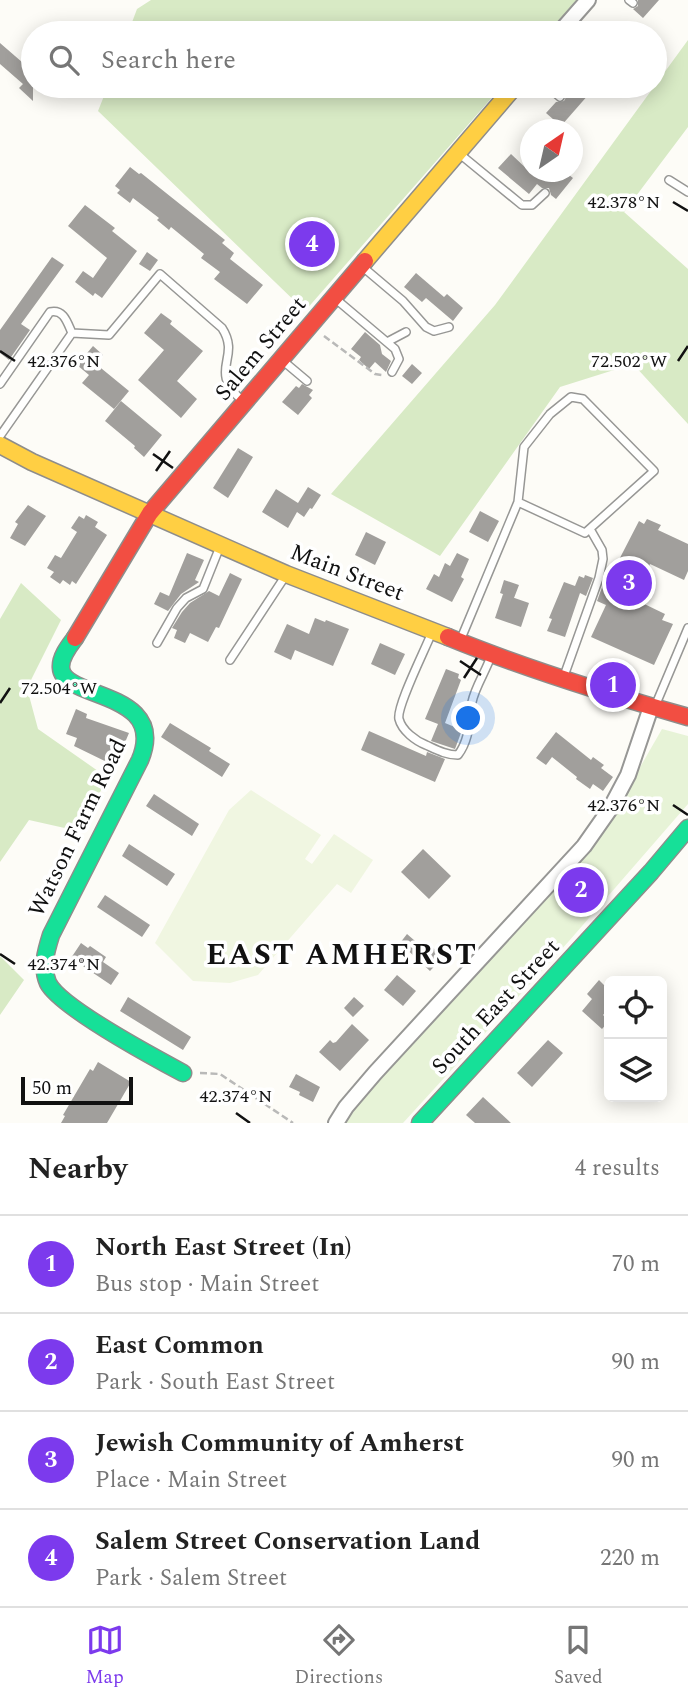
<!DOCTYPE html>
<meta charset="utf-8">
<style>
:root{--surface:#fff;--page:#f6f6f6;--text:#222;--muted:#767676;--line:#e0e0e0;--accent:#7c3aed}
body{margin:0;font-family:Spectral,serif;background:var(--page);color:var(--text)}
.controls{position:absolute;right:21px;bottom:21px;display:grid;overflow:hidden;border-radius:10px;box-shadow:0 4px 18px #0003}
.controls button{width:63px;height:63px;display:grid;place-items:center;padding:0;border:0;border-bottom:2px solid var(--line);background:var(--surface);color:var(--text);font:35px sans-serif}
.compass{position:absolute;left:520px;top:119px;width:63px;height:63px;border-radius:50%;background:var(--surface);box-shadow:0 4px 18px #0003;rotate:34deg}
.scale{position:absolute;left:21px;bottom:18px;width:112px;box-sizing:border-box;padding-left:7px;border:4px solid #111;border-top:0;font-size:19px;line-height:24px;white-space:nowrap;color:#111;-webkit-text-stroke:5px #fff;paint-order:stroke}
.you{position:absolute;left:469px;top:719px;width:24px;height:24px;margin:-18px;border:5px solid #fff;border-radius:50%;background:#1a73e8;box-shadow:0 0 0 10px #1a73e833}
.badge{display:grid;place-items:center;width:46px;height:46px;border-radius:50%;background:var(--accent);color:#fff;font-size:23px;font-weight:700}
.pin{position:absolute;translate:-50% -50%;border:4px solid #fff;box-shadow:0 2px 7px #0006}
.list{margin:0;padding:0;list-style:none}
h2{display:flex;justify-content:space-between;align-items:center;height:91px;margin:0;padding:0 28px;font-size:30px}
h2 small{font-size:23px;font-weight:400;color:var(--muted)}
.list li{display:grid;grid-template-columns:46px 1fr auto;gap:21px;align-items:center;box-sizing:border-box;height:98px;padding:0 28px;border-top:2px solid var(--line)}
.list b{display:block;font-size:26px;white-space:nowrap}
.list p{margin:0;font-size:23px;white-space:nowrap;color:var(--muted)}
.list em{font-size:23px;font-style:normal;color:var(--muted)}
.icon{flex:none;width:38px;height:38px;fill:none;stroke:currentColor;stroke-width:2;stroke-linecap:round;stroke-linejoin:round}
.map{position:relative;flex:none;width:688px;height:1123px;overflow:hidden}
.search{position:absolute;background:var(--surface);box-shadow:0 4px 18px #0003;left:21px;right:21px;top:21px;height:77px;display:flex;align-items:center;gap:18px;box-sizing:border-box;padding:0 24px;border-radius:38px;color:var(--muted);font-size:26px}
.sheet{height:483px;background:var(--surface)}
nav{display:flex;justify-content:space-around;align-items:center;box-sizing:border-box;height:98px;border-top:2px solid var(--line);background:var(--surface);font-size:19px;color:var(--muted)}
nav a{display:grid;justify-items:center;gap:4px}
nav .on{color:var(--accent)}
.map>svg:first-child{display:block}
.green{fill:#e7f3d7}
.forest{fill:#d8eac5}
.pitch{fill:#f0f6e1}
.building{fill:#a19f9c}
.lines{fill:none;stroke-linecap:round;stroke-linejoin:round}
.lane-casing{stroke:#979795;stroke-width:10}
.street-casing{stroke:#979795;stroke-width:18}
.fast-casing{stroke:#8e8d8b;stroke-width:19}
.slow-casing{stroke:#8e8d8b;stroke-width:19}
.jam-casing{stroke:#8e8d8b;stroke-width:19}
.path{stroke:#b9b9b8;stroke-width:2.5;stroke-dasharray:7 3.5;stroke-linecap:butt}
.lane{stroke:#fffffe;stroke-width:7}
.street{stroke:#fffffe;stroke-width:14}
.fast{stroke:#16e098;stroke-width:16}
.slow{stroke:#ffcf43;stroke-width:16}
.jam{stroke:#f24e42;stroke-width:16}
.ticks{fill:none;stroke:#111;stroke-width:2.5}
.labels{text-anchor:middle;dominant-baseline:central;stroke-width:7;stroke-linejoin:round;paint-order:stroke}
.street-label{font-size:23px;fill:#111;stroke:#fff}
.district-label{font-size:30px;font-weight:bold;letter-spacing:2px;fill:#111;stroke:#fff}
.ticks-label{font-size:18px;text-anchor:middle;fill:#111;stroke:#fff;stroke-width:7;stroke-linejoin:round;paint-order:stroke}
</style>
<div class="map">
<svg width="688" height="1123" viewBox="0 0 688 1123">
<rect width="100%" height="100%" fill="#fdfcf7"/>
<path class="green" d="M662,729l26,7v68l-119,137 -166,182h-59l7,-13 272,-313z"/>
<path class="forest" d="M151,0h426l-29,33h-420l9,-24z
M688,40v87l-64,85 64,57v155l-55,-60 -73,23 -120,169 -109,-62 164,-189z
M108,86h394l-197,225 -207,-200z
M21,583l40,37 -34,68 11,41 70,49 -30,53 -49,-11 -29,42v-243z
M0,956l24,24 -24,35z"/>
<path class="pitch" d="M251,790l70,45 -16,24 7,5 22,-30 39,26 -22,33 -14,-9 -79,91 -28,8 -37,-2 -38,-38 74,-133z"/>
<path class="building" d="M638,0h21l-16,18 -10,-9 5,-3z
M0,43l30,26 -2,3 3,3 2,-3v29l-14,-13 4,-4 -23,-20z
M570,86h9l10,8 -28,32 -15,-13 10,-11 8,-1 2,-4 -2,-5z
M511,154l19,18h18l5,6 6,-6h6l8,6 -17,21 -5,-4 -2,-7h-7l-5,-4 -8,10 -31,-26z
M130,167l9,7 2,-1 84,67 -3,3 12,10 -4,6 33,26 -16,19 -33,-25 6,-7 -19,-14 3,-4 -33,-27 -2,3 -12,-10 2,-2 -26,-20 -3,5 -13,-10 3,-3 -5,-4z
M85,205l30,23 -3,3 25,20 -35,47 -7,-5 -2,3 -18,-14 8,-11 10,7 14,-20 -39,-32z
M147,252l11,8 -8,11 -11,-7z
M52,257l12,8 -43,59 9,6 -21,30 -9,-7v-23z
M416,273l28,24 3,-3 16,14 -10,13 -27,-23 -4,4 -18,-15z
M161,313l11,8 -2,3 33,27 -26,30 20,18 -16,19 -43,-38 26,-30 -20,-17z
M365,332l15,13 2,9 9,7 -5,11 -11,-10 -6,7 -10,-9 2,-3 -10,-8z
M93,346l10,9 -7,9 33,27 -15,18 -32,-26 7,-8 -12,-10z
M412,364l10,9 -10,11 -10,-8z
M302,384l11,6 -4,5 3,3 -14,17 -16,-13 14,-16 3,2z
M121,401l41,34 -18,22 -10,-9 1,-2 -30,-25z
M238,448l15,9 -25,41 -15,-10z
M308,487l13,8 -9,14 -2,-1 -6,9 -7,-5 -9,16 -26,-16 14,-23 22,14z
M28,505l18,11 -21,30 -15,-8 8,-14 -3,-2z
M480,511l19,10 -11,21 -19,-10z
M86,515l12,7 -3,5 12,8 -31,49 -4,-3 -2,4 -7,-5 -3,4 -10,-7 4,-5 -7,-4 8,-13 6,3 16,-26 -6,-4 8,-12 5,3z
M647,519l14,6 -3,5 30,14v27l-4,9 -34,-16 -16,35 31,15 -3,6 11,4 -19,41 -63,-28 15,-32 -9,-4 7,-19 3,1 32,-62 5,3z
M366,532l20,10 -11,23 -20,-10z
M187,553l17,7 -9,20 4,2 -18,12 -13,17 -14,-7 6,-12 9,4z
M457,553l12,6 -8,18 3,2 -12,23 -26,-13 8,-15 5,3 6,-14 5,3z
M230,573l12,6 -23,49 -3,-1 -8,15 -18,-9 -5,10 -11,-5 3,-8 -5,-2 10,-16 8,-9 19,-12 10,5z
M585,575l8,3 -7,18 -6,-3 -15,44 -18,-6 5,-12 -3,-1 15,-36 11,4 4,-10 5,2z
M504,580l15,5 -5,13 -14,-5z
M503,594l26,9 -8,24 -26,-9z
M315,618l10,4 1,-2 23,9 -16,37 -38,-16 -4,10 -17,-8 13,-28 22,10z
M380,643l25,11 -10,21 -24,-11z
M446,669l13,5 -1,4 3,2 -16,43 17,7 -7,19 -24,-8 7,-17 -13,-5z
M76,709l11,5 -1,4 43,15 -14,33 -41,-20 3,-8 -11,-4z
M170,723l41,25 -2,3 21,13 -8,13 -61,-40z
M369,731l57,25 1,-4 18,7 -10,23 -74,-32z
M556,732l35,28 2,-3 11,8 -3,3 12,9 -10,14 -10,-7 -3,5 -14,-10 1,-2 -25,-20 -6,8 -10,-7z
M154,794l45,30 -7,12 -46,-30z
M129,844l46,30 -8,12 -45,-30z
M423,849l28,27 -22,23 -28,-27z
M105,895l45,30 -8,12 -45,-30z
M407,934l15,13 5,-5 16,15 -13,14 -30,-28z
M81,943l7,5 2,-2 16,11 -3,5 16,11 -8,12 -40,-27z
M397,975l19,16 -13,15 -19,-16z
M599,980l10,10v18l-6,7 6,6 -7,8 -20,-18 10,-12 -5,-5z
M128,997l63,40 -8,13 -63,-39z
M354,997l10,9 -11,11 -9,-9z
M352,1024l17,16 -29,31 -21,-19 11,-12 3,3 3,-1z
M548,1040l15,13 -31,34 -15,-14z
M98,1062l33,20 -24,41h-46l4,-7 -2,-1 27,-46 3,2z
M296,1074l24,13 -7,15 -14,-7 1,-3 -11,-5z
M483,1097l28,26h-36l-9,-8z"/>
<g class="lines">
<defs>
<path id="lane" d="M629,0l4,3
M547,86l13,11
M461,155l61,50h10l13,-12
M669,180l19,12
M364,268l39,33 23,26 8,4 15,-4
M337,300l58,49 4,10 -7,13
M387,342l19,-10
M282,360l25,21
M0,384l50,-72c14,-3 17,10 22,21
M0,436l72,-103 37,2 51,-61 62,54c20,31 -16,42 21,73
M432,632c-6,16 -36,75 -33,87 3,12 17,22 27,26 11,5 20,10 32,10 12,-16 11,-34 14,-53 3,-15 14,-31 19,-46
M460,641l58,-139 67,31 69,-62 -71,-72 -12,-2 -21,17 -26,33 -6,55
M157,643l20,-35 9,-10 17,-9 16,-40
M230,660l54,-82
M564,676l35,-98 4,-19 -1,-9 -12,-21
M656,704l32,-76"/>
<path id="street" d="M559,33l29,-33
M336,1123l10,-16 29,-34 209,-227 26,-37 18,-34 23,-68"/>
<path id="fast" d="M75,638c-6,8 -15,19 -14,30 2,32 108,22 79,92l-89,175c-5,16 -10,32 -3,48 12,24 107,75 135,90
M420,1123l231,-251 37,-44"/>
<path id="slow" d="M365,261l150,-175
M0,445l32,17 254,112 162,63"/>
<path id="jam" d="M448,637c78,32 159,57 240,80
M75,638l75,-125 215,-252"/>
</defs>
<use href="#lane" class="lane-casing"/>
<use href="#street" class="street-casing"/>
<use href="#fast" class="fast-casing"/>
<use href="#slow" class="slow-casing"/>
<use href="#jam" class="jam-casing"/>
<path class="path" d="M324,336l51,38 7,1
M200,1073l20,1 73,49"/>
<use href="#lane" class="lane"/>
<use href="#street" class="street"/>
<use href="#fast" class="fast"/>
<use href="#slow" class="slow"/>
<use href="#jam" class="jam"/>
</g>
<path class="ticks" d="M673,202l15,9M0,351l15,10M678,361l10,-15M153,454l20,14M156,471l14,-20M460,661l21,14M464,678l13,-20M0,703l10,-15M673,805l15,10M0,954l15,10M236,1113l14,10"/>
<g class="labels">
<g class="street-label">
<text transform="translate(261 349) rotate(-50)">Salem Street</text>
<text transform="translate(347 573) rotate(21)">Main Street</text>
<text transform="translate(78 828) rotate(-64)">Watson Farm Road</text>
<text transform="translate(496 1007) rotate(-47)">South East Street</text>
</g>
<g class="district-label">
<text x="342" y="955">EAST AMHERST</text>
</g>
</g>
<g class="ticks-label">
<text x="624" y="208">42.378°N</text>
<text x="629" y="367">72.502°W</text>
<text x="64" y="367">42.376°N</text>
<text x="59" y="694">72.504°W</text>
<text x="624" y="811">42.376°N</text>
<text x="64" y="970">42.374°N</text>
<text x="236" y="1102">42.374°N</text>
</g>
</svg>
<div class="controls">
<button><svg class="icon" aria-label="locate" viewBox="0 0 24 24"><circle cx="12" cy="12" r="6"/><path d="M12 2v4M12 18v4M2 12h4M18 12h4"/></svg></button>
<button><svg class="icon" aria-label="layers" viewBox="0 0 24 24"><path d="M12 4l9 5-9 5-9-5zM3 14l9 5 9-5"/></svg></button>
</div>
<svg class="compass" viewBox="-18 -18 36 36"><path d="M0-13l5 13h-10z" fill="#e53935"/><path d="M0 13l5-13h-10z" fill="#767676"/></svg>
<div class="scale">50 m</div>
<div class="you"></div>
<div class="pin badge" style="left:613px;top:685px">1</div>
<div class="pin badge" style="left:581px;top:890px">2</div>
<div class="pin badge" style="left:629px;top:583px">3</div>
<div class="pin badge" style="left:312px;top:244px">4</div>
<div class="search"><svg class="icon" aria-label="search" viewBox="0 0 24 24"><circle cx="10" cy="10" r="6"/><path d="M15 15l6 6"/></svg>Search here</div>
</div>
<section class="sheet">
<h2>Nearby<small>4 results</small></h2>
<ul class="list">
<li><span class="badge">1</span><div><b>North East Street (In)</b><p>Bus stop · Main Street</p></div><em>70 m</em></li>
<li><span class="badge">2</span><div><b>East Common</b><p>Park · South East Street</p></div><em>90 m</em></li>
<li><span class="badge">3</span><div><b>Jewish Community of Amherst</b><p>Place · Main Street</p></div><em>90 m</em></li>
<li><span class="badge">4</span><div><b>Salem Street Conservation Land</b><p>Park · Salem Street</p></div><em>220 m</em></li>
</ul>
</section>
<nav>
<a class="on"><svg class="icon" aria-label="map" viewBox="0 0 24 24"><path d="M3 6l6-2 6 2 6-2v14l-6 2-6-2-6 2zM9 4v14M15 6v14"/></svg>Map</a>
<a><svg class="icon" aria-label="directions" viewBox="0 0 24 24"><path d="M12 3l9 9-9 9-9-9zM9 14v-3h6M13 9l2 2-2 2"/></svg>Directions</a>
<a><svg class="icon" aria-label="saved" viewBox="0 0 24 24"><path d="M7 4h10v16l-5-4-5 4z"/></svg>Saved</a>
</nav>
